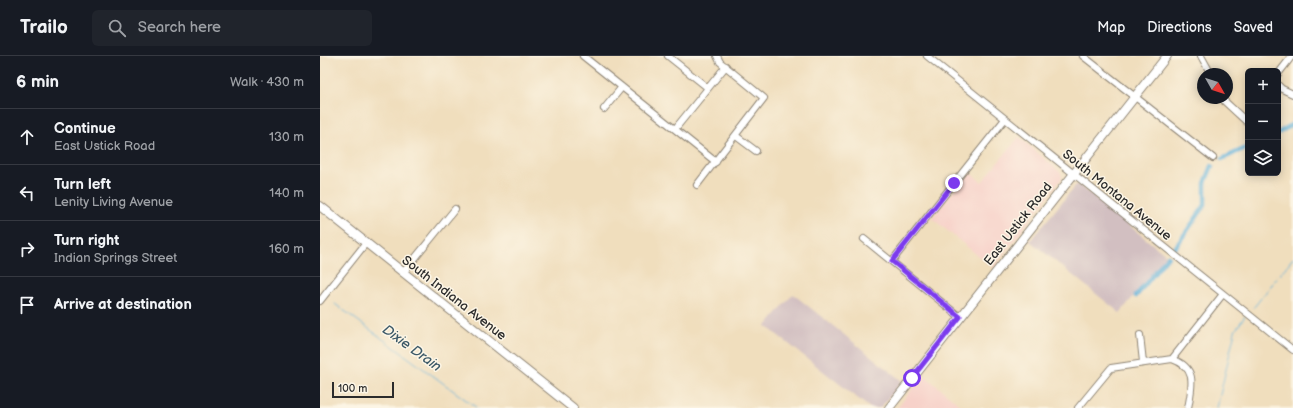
<!DOCTYPE html>
<meta charset="utf-8">
<style>
:root{--surface:#171b24;--page:#20242c;--text:#f1f3f6;--muted:#9ea1a6;--line:#363941}
body{margin:0;font-family:"Balsamiq Sans",sans-serif;background:var(--page);color:var(--text)}
.controls{position:absolute;right:12px;top:12px;display:grid;overflow:hidden;border-radius:6px;box-shadow:0 2px 10px #0003}
.controls button{width:36px;height:36px;display:grid;place-items:center;padding:0;border:0;border-bottom:1px solid var(--line);background:var(--surface);color:var(--text);font:20px sans-serif}
.compass{position:absolute;left:877px;top:12px;width:36px;height:36px;border-radius:50%;background:var(--surface);box-shadow:0 2px 10px #0003;rotate:129deg}
.scale{position:absolute;left:12px;bottom:10px;width:62px;box-sizing:border-box;padding-left:4px;border:2px solid #2b2b2b;border-top:0;font-size:11px;line-height:14px;white-space:nowrap;color:#2b2b2b;-webkit-text-stroke:3px #fcf5e5;paint-order:stroke}
.stop{position:absolute;width:12px;height:12px;margin:-9px;border:3px solid #7c3aed;border-radius:50%;background:#fff}
.stop.end{background:#7c3aed;border-color:#fff;box-shadow:0 1px 4px #0008}
.list{margin:0;padding:0;list-style:none}
h2{display:flex;justify-content:space-between;align-items:center;height:52px;margin:0;padding:0 16px;font-size:17px}
h2 small{font-size:13px;font-weight:400;color:var(--muted)}
.list li{display:grid;grid-template-columns:26px 1fr auto;gap:12px;align-items:center;box-sizing:border-box;height:56px;padding:0 16px;border-top:1px solid var(--line)}
.list b{display:block;font-size:15px;white-space:nowrap}
.list p{margin:0;font-size:13px;white-space:nowrap;color:var(--muted)}
.list em{font-size:13px;font-style:normal;color:var(--muted)}
.icon{flex:none;width:22px;height:22px;fill:none;stroke:currentColor;stroke-width:2;stroke-linecap:round;stroke-linejoin:round}
.map{position:relative;flex:none;width:973px;height:352px;overflow:hidden}
header{display:flex;align-items:center;gap:24px;box-sizing:border-box;height:56px;padding:0 20px;background:var(--surface);border-bottom:1px solid var(--line)}
header strong{font-size:19px}
nav{display:flex;gap:22px;margin-inline-start:auto;font-size:14px}
.search{width:280px;height:36px;background:var(--page);display:flex;align-items:center;gap:10px;box-sizing:border-box;padding:0 14px;border-radius:6px;color:var(--muted);font-size:15px}
main{display:flex}
aside{flex:1;background:var(--surface)}
.map>svg:first-child{display:block}
.built{fill:#f7d1c9}
.industrial{fill:#d2bfc1}
.lines{fill:none;stroke-linecap:round;stroke-linejoin:round}
.stream{stroke:#5dafd8;stroke-width:1}
.canal{stroke:#5dafd8;stroke-width:4.5}
.minor-casing{stroke:#8e8474;stroke-width:8}
.major-casing{stroke:#8e8474;stroke-width:10}
.minor{stroke:#fff;stroke-width:6}
.major{stroke:#fff;stroke-width:8}
.route{stroke:#7c3aed;stroke-width:5}
.labels{text-anchor:middle;dominant-baseline:central;stroke-width:3;stroke-linejoin:round;paint-order:stroke}
.street-label{font-size:13px;fill:#2b2b2b;stroke:#fcf5e5}
.water-label{font-size:14px;font-style:italic;fill:#3c5968;stroke:#fcf5e5}
</style>
<header>
<strong>Trailo</strong>
<div class="search"><svg class="icon" aria-label="search" viewBox="0 0 24 24"><circle cx="10" cy="10" r="6"/><path d="M15 15l6 6"/></svg>Search here</div>
<nav><a>Map</a><a>Directions</a><a>Saved</a></nav>
</header>
<main>
<aside>
<h2>6 min<small>Walk · 430 m</small></h2>
<ul class="list">
<li><svg class="icon" aria-label="ahead" viewBox="0 0 24 24"><path d="M12 20V5M6 11l6-6 6 6"/></svg><div><b>Continue</b><p>East Ustick Road</p></div><em>130 m</em></li>
<li><svg class="icon" aria-label="left" viewBox="0 0 24 24"><path d="M17 20v-9H6M10 6l-5 5 5 5"/></svg><div><b>Turn left</b><p>Lenity Living Avenue</p></div><em>140 m</em></li>
<li><svg class="icon" aria-label="right" viewBox="0 0 24 24"><path d="M7 20v-9h11M14 6l5 5-5 5"/></svg><div><b>Turn right</b><p>Indian Springs Street</p></div><em>160 m</em></li>
<li><svg class="icon" aria-label="arrive" viewBox="0 0 24 24"><path d="M6 21V4h12l-3 4 3 4H6"/></svg><div><b>Arrive at destination</b></div></li>
</ul>
</aside>
<div class="map">
<svg width="973" height="352" viewBox="0 0 973 352">
<rect width="100%" height="100%" fill="#fcf5e5"/>
<filter id="ink" filterUnits="userSpaceOnUse"><feTurbulence type="fractalNoise" baseFrequency=".025" numOctaves="2"/><feDisplacementMap in="SourceGraphic" scale="8" xChannelSelector="R" yChannelSelector="G"/><feConvolveMatrix kernelMatrix="1 2 1 2 8 2 1 2 1" color-interpolation-filters="sRGB"/></filter>
<filter id="wash" filterUnits="userSpaceOnUse"><feTurbulence type="fractalNoise" baseFrequency=".012" numOctaves="4" result="noise"/><feDisplacementMap in="SourceGraphic" scale="16" xChannelSelector="R" yChannelSelector="G"/><feGaussianBlur stdDeviation="0.9" result="paint"/><feColorMatrix in="noise" values="0 0 0 0 0 0 0 0 0 0 0 0 0 0 0 0 0 1.4 0 .05"/><feComposite in="paint" operator="in"/></filter>
<g filter="url(#wash)">
<rect width="100%" height="100%" fill="#f0debd"/>
<path class="built" d="M699,81l42,36 1,5 -69,90 -61,-50 37,-46 13,10z
M604,319l19,16 21,17h-67z"/>
<path class="industrial" d="M756,129h3l88,71 -47,57 -90,-72z
M473,238l109,87 -22,27h-10l-104,-82z"/>
<g class="lines">
<path class="stream" d="M15,248l142,104
M934,251l39,-49
M897,352l18,-77 10,-15"/>
<path class="canal" d="M958,77l15,-9
M902,103l26,-12
M855,192l30,-43v-22l7,-17
M816,240l32,-40"/>
</g>
</g>
<g filter="url(#ink)">
<g class="lines">
<defs>
<path id="minor" d="M263,0l133,106
M348,0l40,32
M607,0l366,294
M763,0l130,102
M881,0l10,18
M958,18l14,-18
M958,29l4,4 11,5
M901,42l27,25
M284,53l18,-22
M355,73l51,-63
M416,80l20,15
M377,129l67,-87 -44,-36 -3,-6
M544,183l96,78
M572,205l113,-142
M83,217l52,-64
M0,245l46,-58
M820,279l3,27
M852,303c26,9 20,27 16,49
M758,352l33,-40 61,-9 51,-65"/>
<path id="major" d="M0,150l253,202
M569,352l278,-352"/>
</defs>
<use href="#minor" class="minor-casing"/>
<use href="#major" class="major-casing"/>
<use href="#minor" class="minor"/>
<use href="#major" class="major"/>
</g>
</g>
<g class="lines" filter="url(#ink)">
<path class="route" d="M592,322l48,-61 -68,-56 62,-78"/>
</g>
<g class="labels">
<g class="street-label">
<text transform="translate(797 139) rotate(39)">South Montana Avenue</text>
<text transform="translate(698 168) rotate(-52)">East Ustick Road</text>
<text transform="translate(134 242) rotate(38)">South Indiana Avenue</text>
</g>
<g class="water-label">
<text transform="translate(92 292) rotate(36)">Dixie Drain</text>
</g>
</g>
</svg>
<div class="controls">
<button>+</button>
<button>−</button>
<button><svg class="icon" aria-label="layers" viewBox="0 0 24 24"><path d="M12 4l9 5-9 5-9-5zM3 14l9 5 9-5"/></svg></button>
</div>
<svg class="compass" viewBox="-18 -18 36 36"><path d="M0-13l5 13h-10z" fill="#e53935"/><path d="M0 13l5-13h-10z" fill="#9ea1a6"/></svg>
<div class="scale">100 m</div>
<div class="stop" style="left:592px;top:322px"></div>
<div class="stop end" style="left:634px;top:127px"></div>
</div>
</main>
